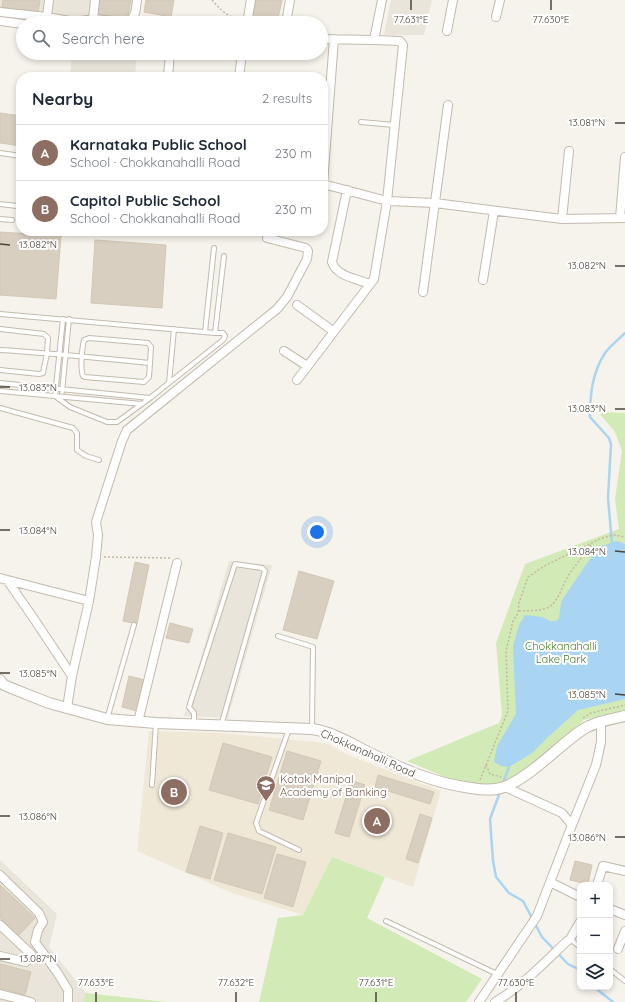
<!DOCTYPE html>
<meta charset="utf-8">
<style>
:root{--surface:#fff;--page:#f2f2f3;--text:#1f2937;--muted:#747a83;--line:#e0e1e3;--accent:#fc3f1d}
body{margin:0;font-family:Quicksand,sans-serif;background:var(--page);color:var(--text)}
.controls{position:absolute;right:12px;bottom:12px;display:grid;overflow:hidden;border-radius:8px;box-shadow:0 2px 6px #0003}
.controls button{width:36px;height:36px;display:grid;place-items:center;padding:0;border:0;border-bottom:1px solid var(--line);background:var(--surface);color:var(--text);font:20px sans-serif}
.you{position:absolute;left:317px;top:532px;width:14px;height:14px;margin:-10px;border:3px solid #fff;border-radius:50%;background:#1a73e8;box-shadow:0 0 0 6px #1a73e833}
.badge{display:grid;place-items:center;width:26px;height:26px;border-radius:50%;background:var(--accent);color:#fff;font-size:13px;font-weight:700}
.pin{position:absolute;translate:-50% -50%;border:2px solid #fff;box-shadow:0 1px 4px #0006}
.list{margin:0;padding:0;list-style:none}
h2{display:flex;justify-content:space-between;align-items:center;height:52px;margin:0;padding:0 16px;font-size:17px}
h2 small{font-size:13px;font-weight:400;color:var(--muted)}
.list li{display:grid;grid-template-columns:26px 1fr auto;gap:12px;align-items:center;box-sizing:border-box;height:56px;padding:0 16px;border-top:1px solid var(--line)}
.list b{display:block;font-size:15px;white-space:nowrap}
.list p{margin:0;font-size:13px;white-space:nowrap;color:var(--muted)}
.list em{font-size:13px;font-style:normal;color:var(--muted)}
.icon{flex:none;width:22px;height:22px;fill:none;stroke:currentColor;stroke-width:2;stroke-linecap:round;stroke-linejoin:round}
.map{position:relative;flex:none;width:625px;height:1002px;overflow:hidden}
.search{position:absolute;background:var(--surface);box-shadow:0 2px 6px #0003;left:16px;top:16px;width:312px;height:44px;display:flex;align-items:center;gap:10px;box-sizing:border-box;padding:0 14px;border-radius:22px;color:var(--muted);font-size:15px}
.panel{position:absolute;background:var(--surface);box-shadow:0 2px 6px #0003;left:16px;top:72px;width:312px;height:164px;border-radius:16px}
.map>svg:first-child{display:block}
.residential{fill:#eae5da}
.education{fill:#efe8d6}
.green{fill:#d2eab5}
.water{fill:#a9d4f2}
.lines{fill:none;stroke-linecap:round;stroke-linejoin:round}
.stream{stroke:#a9d4f2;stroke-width:2.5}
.building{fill:#d8cfc1;stroke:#d3c7b4}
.service-casing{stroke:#c2bbae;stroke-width:6}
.minor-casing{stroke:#c2bbae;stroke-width:10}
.tertiary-casing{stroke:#c2bbae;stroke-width:12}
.path{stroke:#c4b79f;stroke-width:1.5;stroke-dasharray:2 2;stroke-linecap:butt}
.service{stroke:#fff;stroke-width:4}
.minor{stroke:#fff;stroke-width:8}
.tertiary{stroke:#fff;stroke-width:10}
.ticks{fill:none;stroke:#4b4439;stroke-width:1.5}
.labels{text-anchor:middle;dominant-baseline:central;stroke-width:4;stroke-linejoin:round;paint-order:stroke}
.park-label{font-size:11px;fill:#4a7f2a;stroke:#fff}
.street-label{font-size:11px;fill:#4b4439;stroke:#fff}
.education-label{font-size:11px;fill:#785e54;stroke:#fff;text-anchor:start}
.ticks-label{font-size:10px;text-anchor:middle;fill:#4b4439;stroke:#fff;stroke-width:4;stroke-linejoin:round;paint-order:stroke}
</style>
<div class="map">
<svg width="625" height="1002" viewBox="0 0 625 1002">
<rect width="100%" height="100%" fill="#f6f3ec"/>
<path class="residential" d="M0,0h141l-4,23h-78l-59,-6z
M391,0h41l-8,35h-40z
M72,53h65l-2,24h-65z
M229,561l43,4 -44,153 -44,-2z
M0,860l57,54 -8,33 37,46 -3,9h-83z"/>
<path class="education" d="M149,731l73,2 104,10 22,12 93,36 -28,96 -81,-30 -29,58 -71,-22 -95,-42z"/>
<path class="green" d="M598,412l27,1v297l-41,10 -38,35 -37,26 -22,5 -37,-7 -43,-18 92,-38 3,-8 -6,-72 29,-79 94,-35 -4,-30 7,-48 -7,-19z
M332,857l53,20 -18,41 115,61 -16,23h-207l19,-84 25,-3z
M86,993l80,9h-83z"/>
<path class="water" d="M617,541l8,3v155l-47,11 -31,28 -15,15 -23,14 -8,-1 -7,-4 3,-16 19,-32 -3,-68 6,-21 6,-10 17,2 8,4h6l3,-3 2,-15 3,-6 26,-38 12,-13z"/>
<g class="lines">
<path class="stream" d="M612,543l-4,-45 3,-54 -2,-6 -19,-21c0,-22 2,-44 15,-64 5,-7 14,-14 20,-20
M503,783l6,-16
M500,792l-10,27 3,42 3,16 13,16 14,8 19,36 26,27 12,6
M594,987l19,15"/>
</g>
<path class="building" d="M3,0h37l-2,13 -36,-6z
M99,0h32l-4,19 -31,-5z
M146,0h28l-3,17 -27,-5z
M256,0h26l-5,23h-25z
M0,113l21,3v30l-21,-3z
M0,232l61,4 -5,63 -56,-4z
M95,240l71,5 -4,63 -71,-5z
M135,562l14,3 -12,59 -14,-3z
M299,571l35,10 -17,58 -34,-9z
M170,623l23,6 -4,14 -23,-5z
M129,676l16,4 -8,31 -15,-4z
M223,743l49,14 -14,47 -49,-14z
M287,751l34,10 -18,59 -34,-10z
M378,775l56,17 -4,12 -55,-17z
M351,780l14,5 -16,52 -14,-4z
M420,814l12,4 -14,45 -12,-4z
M200,826l23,7 -13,46 -24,-7z
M228,833l48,14 -14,47 -48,-14z
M277,854l29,8 -13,45 -29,-9z
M575,861l17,4 -4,19 -18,-4z
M0,885l35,33 -17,18 -18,-18z
M0,964l31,8 -6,23 -25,-7z"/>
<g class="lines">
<defs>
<path id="service" d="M163,23l1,-3
M88,57l1,-4
M361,122l33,3
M0,153l21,3
M0,204l17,2
M0,219l12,1
M0,314l215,19h8l2,3 -2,4 -73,58 -150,-15
M63,319l-8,77 15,11 37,15h10l33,-24
M0,329l44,5 4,4 -1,15 -4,20 -4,1 -39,-4
M205,332l9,-84
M215,333l9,-77
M0,350c50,3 100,8 150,13l1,-16 -3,-4 -59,-5 -5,2c-2,8 -4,29 -1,36l2,1 59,5 5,-5 1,-14
M169,383l5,-54
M0,391l142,13
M62,392l7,-73
M0,408l73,20 4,5v17l9,6 13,4
M278,636l35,11 -1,82
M107,719l27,-94
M194,725v-12l-5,-6 46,-143 27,4 3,3 -44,155
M289,729l-33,94 3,8 40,19
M152,785l4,-62
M386,921l111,53
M570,939l10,8
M610,969l15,12"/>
<path id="minor" d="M0,12l47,5 28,5 18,-3 33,3c10,-3 10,-13 11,-22
M47,17l2,-17
M496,17l4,-17
M93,19l2,-19
M0,21l23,3
M247,23l4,-23
M286,23l4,-23
M447,31l6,-31
M321,39l53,1 8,-40
M168,77l2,-24
M239,77l3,-24
M323,184l64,17 48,2 127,16 7,-68
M323,184l11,-145
M347,190l-15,72c4,14 25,17 38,22
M620,218l5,-61
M562,219l63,-1
M483,280l11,-69
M423,292l25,-187
M297,305l36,26
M284,351l23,15
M297,380l77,-101 13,-78 16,-156 -3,-4 -26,-1
M0,578l89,23
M7,580l27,39 38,57
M67,708l5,-32 17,-75 7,-44 2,-22 -2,-13 26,-81 5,-11 5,-4 145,-117 10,-12 20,-38 1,-8 -2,-3 -39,-10 1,-7
M138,722l39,-159
M572,825l24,-60 5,-23v-20
M0,875l39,38 4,9 -5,8 -3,12 22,30 11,18v12
M550,882l30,15
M597,885l6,-19 22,5
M610,909l15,6
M0,925l31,29 -1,4 -4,4 -26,-6
M618,949l7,-18
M0,994l31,8
M479,1002l58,-86 35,-91 -10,-12 -57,-26
M495,1002c26,-15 49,-39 71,-60l4,-3 10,-17"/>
<path id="tertiary" d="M0,680l4,5 12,5 33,13 58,16 49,4 156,6c21,3 38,14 56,23 34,17 65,31 103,36 11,2 22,3 33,-1 28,-11 53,-40 78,-57 12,-8 29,-11 43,-14"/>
</defs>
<use href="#service" class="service-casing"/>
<use href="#minor" class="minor-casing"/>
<use href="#tertiary" class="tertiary-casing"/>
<path class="path" d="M212,0c8,9 15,17 27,19
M104,557l66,1
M519,611c10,-1 21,1 30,-4 10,-6 14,-24 21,-34 7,-10 15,-19 22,-30
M583,718l8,-5 34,-8
M486,765l4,9 11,3
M480,780l28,-69 -2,-60 7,-30 5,-8 1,-10 9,-26 18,-12 56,-27 12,-3 11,2"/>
<use href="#service" class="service"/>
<use href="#minor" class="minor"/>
<use href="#tertiary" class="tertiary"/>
</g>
<path class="ticks" d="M411,10v-10M551,10v-10M615,123h10M0,244l10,1M615,266h10M0,387h10M615,409h10M0,530h10M615,551l10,1M0,673h10M615,694l10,1M0,816h10M615,837h10M0,959h10M96,1002v-10M236,1002v-10M376,1002v-10M516,1002v-10"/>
<defs>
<symbol id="university-pin" viewBox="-11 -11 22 30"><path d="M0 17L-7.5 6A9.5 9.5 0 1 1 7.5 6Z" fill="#8d6e63" stroke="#fff"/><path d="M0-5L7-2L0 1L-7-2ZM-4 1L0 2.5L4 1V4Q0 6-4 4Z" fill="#fff"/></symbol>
</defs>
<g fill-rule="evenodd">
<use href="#university-pin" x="255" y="774" width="22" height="30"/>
</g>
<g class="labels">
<g class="park-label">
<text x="561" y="646">Chokkanahalli<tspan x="561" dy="13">Lake Park</tspan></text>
</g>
<g class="street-label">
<text transform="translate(368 753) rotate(24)">Chokkanahalli Road</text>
</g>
<g class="education-label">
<text x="280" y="779">Kotak Manipal<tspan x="280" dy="13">Academy of Banking</tspan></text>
</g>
</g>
<g class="ticks-label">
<text x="411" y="23">77.631°E</text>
<text x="551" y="23">77.630°E</text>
<text x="587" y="126">13.081°N</text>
<text x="38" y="248">13.082°N</text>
<text x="587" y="269">13.082°N</text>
<text x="38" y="391">13.083°N</text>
<text x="587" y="412">13.083°N</text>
<text x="38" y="534">13.084°N</text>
<text x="587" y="555">13.084°N</text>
<text x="38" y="677">13.085°N</text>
<text x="587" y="698">13.085°N</text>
<text x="38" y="820">13.086°N</text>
<text x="587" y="841">13.086°N</text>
<text x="38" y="962">13.087°N</text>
<text x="96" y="986">77.633°E</text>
<text x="236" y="986">77.632°E</text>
<text x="376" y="986">77.631°E</text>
<text x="516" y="986">77.630°E</text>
</g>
</svg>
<div class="controls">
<button>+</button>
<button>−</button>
<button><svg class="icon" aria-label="layers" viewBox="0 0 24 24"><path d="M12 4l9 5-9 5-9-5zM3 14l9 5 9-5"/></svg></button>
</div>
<div class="you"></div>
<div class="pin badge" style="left:377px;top:821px;background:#8d6e63">A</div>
<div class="pin badge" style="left:174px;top:792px;background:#8d6e63">B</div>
<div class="search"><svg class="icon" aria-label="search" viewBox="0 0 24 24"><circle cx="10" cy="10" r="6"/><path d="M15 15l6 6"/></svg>Search here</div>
<section class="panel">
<h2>Nearby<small>2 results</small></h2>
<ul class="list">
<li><span class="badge" style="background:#8d6e63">A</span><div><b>Karnataka Public School</b><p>School · Chokkanahalli Road</p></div><em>230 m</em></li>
<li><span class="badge" style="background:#8d6e63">B</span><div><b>Capitol Public School</b><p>School · Chokkanahalli Road</p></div><em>230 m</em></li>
</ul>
</section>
</div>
